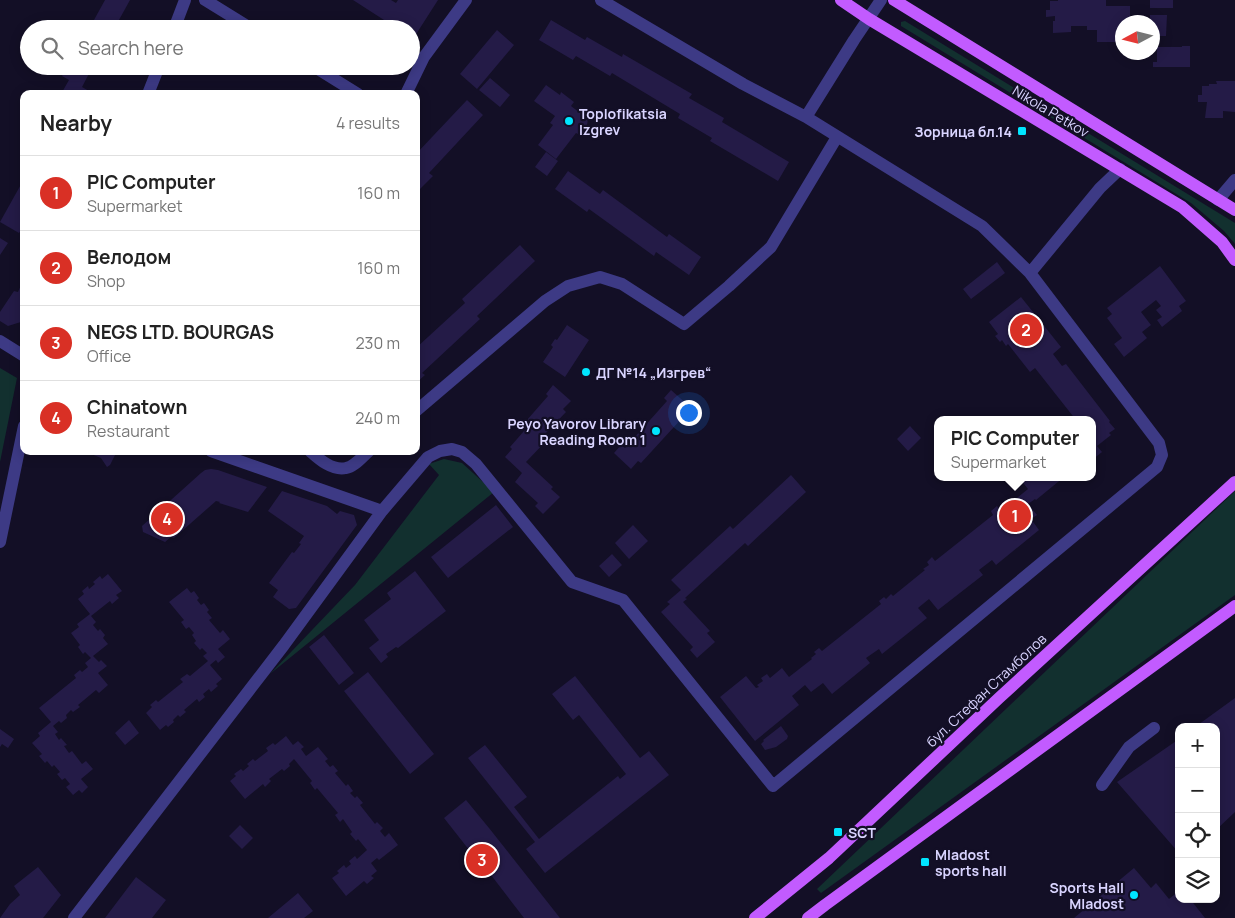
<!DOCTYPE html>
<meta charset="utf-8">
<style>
:root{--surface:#fff;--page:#f6f6f6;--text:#222;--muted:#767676;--line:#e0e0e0;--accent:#d93025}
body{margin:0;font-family:Manrope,sans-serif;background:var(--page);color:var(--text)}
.controls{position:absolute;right:15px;bottom:15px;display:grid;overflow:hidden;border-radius:10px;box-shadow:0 2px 12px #0003}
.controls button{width:45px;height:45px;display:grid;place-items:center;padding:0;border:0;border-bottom:1px solid var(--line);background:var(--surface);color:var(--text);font:25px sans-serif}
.compass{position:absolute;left:1115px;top:15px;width:45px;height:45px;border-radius:50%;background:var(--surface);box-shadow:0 2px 12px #0003;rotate:263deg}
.you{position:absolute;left:688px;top:412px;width:18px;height:18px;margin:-12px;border:4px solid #fff;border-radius:50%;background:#1a73e8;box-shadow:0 0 0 8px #1a73e833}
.badge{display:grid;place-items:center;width:32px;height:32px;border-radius:50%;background:var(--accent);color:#fff;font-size:16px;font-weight:700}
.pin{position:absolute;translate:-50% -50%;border:2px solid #fff;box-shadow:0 1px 5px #0006}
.popup{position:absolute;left:934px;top:416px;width:162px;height:65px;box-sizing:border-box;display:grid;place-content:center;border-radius:10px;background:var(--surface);filter:drop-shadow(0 1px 4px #0005);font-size:16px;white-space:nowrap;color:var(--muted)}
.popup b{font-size:19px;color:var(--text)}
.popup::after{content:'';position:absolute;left:50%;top:100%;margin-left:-10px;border:10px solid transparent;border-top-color:var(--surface)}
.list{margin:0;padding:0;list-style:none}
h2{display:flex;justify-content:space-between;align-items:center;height:65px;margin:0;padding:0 20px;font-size:21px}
h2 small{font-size:16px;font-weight:400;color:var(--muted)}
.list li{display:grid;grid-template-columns:32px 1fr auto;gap:15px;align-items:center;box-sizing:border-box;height:75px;padding:0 20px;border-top:1px solid var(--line)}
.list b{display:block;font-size:19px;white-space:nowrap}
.list p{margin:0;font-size:16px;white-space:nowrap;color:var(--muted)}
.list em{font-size:16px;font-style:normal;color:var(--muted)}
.icon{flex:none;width:28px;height:28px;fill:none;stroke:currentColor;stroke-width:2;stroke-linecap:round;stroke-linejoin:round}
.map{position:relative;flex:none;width:1235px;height:918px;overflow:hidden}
.search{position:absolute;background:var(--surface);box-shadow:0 2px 12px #0003;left:20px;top:20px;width:400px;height:55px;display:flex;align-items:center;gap:12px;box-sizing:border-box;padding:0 18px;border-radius:28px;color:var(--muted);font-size:19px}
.panel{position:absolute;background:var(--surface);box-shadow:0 2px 12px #0003;left:20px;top:90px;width:400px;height:365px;border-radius:10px}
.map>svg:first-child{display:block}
.green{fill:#12302f}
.building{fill:#241b47}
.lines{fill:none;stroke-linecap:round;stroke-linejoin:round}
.minor{stroke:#3d3a85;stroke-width:12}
.major{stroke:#c25bff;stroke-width:12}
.poi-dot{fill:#00e5ff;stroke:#130f26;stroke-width:2}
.labels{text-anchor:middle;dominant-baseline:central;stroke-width:4.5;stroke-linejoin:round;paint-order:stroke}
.street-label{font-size:14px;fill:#d9d4ff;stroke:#130f26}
.poi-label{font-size:14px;font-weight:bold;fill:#d9d4ff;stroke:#130f26;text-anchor:start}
</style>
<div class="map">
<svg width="1235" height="918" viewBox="0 0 1235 918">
<rect width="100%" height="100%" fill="#130f26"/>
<path class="green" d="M905,21l330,202v21l-11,-13 -33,-28 -290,-177v-4z
M0,368l17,10 -17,84z
M444,459l18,4 32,29 -224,182 85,-89 84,-110 -10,-11z
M1235,491v104l-414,298 -4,-4z"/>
<path class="building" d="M105,0h25l-16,29h-25z
M353,0h38l5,3 2,-3h40l-25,39 -2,-1v-9h-13z
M1058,0h48v6h24v16h-8v20h-25v-12h-10v-4h-16v6l-18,1v-12h2v-5l-9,1v-7h4v-9h8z
M1150,0h23v8h-23z
M1150,15h17l-1,21h-14v-14h-2z
M551,20l34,20 2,-3 35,20 1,-3 69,40 -3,4 35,20 -2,4 67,40 -11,19 -68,-40 2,-3 -34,-20 2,-4 -68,-41 -2,3 -34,-20 -3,4 -34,-20z
M497,30l17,15 -37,44 -17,-15z
M1182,46h8v21h-37v-5h4v-15h25z
M68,66h25l-11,21 7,4 -2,3h-26l8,-14 -7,-4z
M490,78l20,17 -10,12 -21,-17z
M1216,81h19v31l-12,-1v7h-18l2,-16h-9v-7h4v-9h7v-2h8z
M546,85l14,10 1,-3 13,10 -3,4 17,13 -1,6 -7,10 -4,-2 -20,26 -18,-14 15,-20 -3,-2 5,-7 -21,-15z
M467,100l16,15 -54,58 4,3 -17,17v-39z
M546,152l12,9 -11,15 -12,-9z
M568,171l32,23 3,-4 64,47 2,-3 32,23 -12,18 -33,-23 -2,4 -65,-47 -2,3 -32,-23z
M24,179v47l-5,7 -19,-11z
M0,238l8,5 -8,12z
M520,245l15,16 -58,55 3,3 -58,54 3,2 -9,8v-35l49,-45 -3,-4z
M997,262l8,11 -34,26 -8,-10z
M1160,266l26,35 -7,5 3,5 -20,16 -5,-7 5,-3 -6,-7 5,-4 -5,-6 -15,12 10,13 -9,7 5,6 -23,19 -10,-13 8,-6 -15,-20 5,-4 -5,-6z
M24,281v40l-16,5 -8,-5v-9l14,-21 4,1 4,-9z
M1021,297l40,50 -8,7 9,12 4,-2 44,57 -1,1 6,7 -6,4 2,2 -14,11 5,6 -10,8v-40h-16l-41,-52 -5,4 -22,-28 -2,2 -4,-6 -2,2 -5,-6 3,-2 -9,-12z
M567,325l22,15 -24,37 -22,-15 10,-15 -2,-2 4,-6 2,1z
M553,385l18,16 -8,8 3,3 -22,23 4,4 -22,23 27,25 -2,2 9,8 -17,17 -8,-8 3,-3 -23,-21 7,-9 -17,-16 7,-8 -2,-2 21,-24 -4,-3 21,-24 -2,-2z
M671,390l18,16 -7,8 2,2 -43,47 -3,-2 -7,8 -17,-16 7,-8 4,3 42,-47 -3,-3z
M910,426l11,12 -13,13 -11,-12z
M87,451h30l-7,14 -3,2 -6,-9 -12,-5z
M211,469l7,1 49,17 -19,25 -29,-9 1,-1 -4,-1 -42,37 -3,-1 -6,5 -22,-10 -1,-6 59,-53 4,-3z
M791,475l15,17 -58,54 -3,-3 -60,55 2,1 -4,3 27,29 -3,2 8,9 -18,16 -7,-8 3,-3 -32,-35 9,-8 -3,-2 14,-12 -10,-10 59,-54 3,3z
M1023,477h41l-28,23 -1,-1 -7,5 9,11 -6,4 8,11 -43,35 -4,-5 -13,10 4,5 -45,35 -9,-11 -11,9 9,10 -45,36 -3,-5 -13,9 4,5 -38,31 -9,-11 -12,9 -6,-7 -13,11 7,9 -44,36 -35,-44 26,-21 10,12 3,-1 -2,-2 6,-4 -2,-3 6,-4 3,4 12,-10 7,9 23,-18 -1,-1 5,-4 -2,-2 5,-4 3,3 59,-47 -2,-3 5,-4 2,2 5,-5 2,2 32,-26 -2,-1 6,-4 -2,-3 5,-5 3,4 58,-46 -2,-4 6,-5 2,3 6,-4 1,2 22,-18 -8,-10z
M282,491l45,15 10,8 3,-3 14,4 3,10 -61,83 -7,1 -16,-12 5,-7 -9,-7 23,-31 2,1 7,-9 -2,-1 5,-7 -36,-25z
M496,505l17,22 -65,51 -17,-21z
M633,525l15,16 -19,18 -14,-16z
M612,554l10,11 -13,12 -10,-11z
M415,571l31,40 -48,37 -2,-1 -10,7 2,3 -7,6 -12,-15 10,-8 -15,-20 27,-21 -4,-6z
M108,574l14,17 -6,4 3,3 -7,6 -2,-3 -19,15 5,6 -3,3 5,6 2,-2 5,6 -2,3 5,6 -15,12 6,6 2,-2 6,6 -9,7 10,12 -9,8 -3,-3 -18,15 2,2 -7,5 -2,-2 -5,5 1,3 -6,5 -2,-2 -6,5 5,6 -3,2 4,6 2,-2 6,7 -3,1 5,7 3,-2 10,13 4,-3 7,8 -12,10 7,8 -6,6 -3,-3 -6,5 -7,-8 4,-3 -5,-6 -3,2 -5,-6 3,-2 -6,-7 -2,2 -5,-6 -2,2 -6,-7 3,-2 -10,-11 8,-7 -2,-3 13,-11 -12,-14 37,-30 -2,-3 6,-5 2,2 6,-5 -3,-4 6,-5 -6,-6 -2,2 -5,-7 2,-2 -9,-12 8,-6 -2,-3 13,-10 -12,-15 6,-5 -2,-3 6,-5 1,3 6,-5 -2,-2 7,-6 2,3z
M187,588l4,5 3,-2 5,7 -2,2 4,5 3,-2 5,7 -2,2 5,6 -3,2 11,13 3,-3 7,9 -12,10 7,8 -7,6 -2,-3 -6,5 12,14 -6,5 2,2 -7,6 -2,-3 -6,5 2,3 -6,5 -2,-3 -13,11 2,2 -6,5 -2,-2 -5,5 1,2 -6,5 -2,-2 -6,5 -14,-17 6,-6 -2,-2 6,-5 2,2 25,-20 -3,-3 7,-5 3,2 18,-15 -5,-5 4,-3 -5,-5 -2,2 -6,-7 2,-2 -4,-6 2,-2 -5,-6 -3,2 -5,-7 3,-2 -15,-18z
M324,635l30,38 -15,12 -30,-38z
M368,672l66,82 -24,20 -66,-83z
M575,676l65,82 9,-7 20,24 -124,98 -19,-24 9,-7 -67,-84 17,-13 42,52 -13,10 25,32 79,-63 2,3 6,-5 -47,-59 -6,5 -21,-26z
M1235,698v114l-19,18v-103h-21z
M129,720l10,13 -14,12 -10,-12z
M781,726l7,10 -1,3 -11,8 -11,3 -4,-6 3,-3 -1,-1z
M0,729l14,10 -6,9 -6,-4 -2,3z
M286,736l7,9 5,-4 6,6 -3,2 5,7 12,-9 10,12 -3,2 5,6 3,-2 5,6 -3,2 11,13 2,-2 5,7 -3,2 5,5 2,-2 6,7 -3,2 15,19 2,-2 6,6 -3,3 5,6 4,-4 9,12 -19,15 -2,-2 -6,5 6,8 -6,5 3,2 -7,6 -3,-3 -18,15 -14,-18 7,-5 -2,-2 7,-6 2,3 5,-4 -2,-3 6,-5 2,3 10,-9 -9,-11 -2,2 -6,-7 2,-2 -9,-13 -3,3 -5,-7 3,-2 -21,-25 -2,2 -5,-7 2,-2 -18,-22 -5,5 1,2 -6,5 -2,-2 -13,10 2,2 -6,6 -2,-3 -18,15 -15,-18 6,-5 -2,-2 7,-5 2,2 6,-5 -2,-2 6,-5 2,2 13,-10 -2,-3 7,-5 2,2z
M1179,739v114l-62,-71z
M466,800l23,28 71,90h-36l-33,-43 -1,1 -24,-30 -22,-28z
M240,825l13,13 -11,11 -13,-13z
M38,867l23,28 -18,23h-43l10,-14 10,-9 -6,-9z
M1134,868l17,20 5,-5 13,16 10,-8v8h11l15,19h-131z
M136,877l30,23 -14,18h-47z
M298,893l15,18 -9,7h-36z"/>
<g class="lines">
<path class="minor" d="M205,0l47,29
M601,0l142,84 63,33
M881,0l-27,40 -48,77 176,109 48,47 70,-85 20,-19
M174,29l11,-29
M313,66l45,28
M148,94l11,-28
M406,94l18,-37 42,-57
M1218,200l17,-20
M0,341l24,15
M416,411l129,-110 23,-15 32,-9 22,7 62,40 45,-38 42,-39 66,-110
M211,451l171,60
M310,451c9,8 22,20 36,17 8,-1 16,-11 23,-17
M0,542l24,-116
M1102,785l27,-38 25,-19
M74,918l210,-273 98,-134 46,-54 12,-6 12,-2 10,3 14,12 96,118 51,18 150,186 384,-319 5,-12 -3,-12 -129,-170"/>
<path class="major" d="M841,0l28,19 313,188 40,35 13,18
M894,0l341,210
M755,918l74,-60 170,-160 236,-216
M808,918l17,-13 410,-299"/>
</g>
<g class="poi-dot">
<circle cx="569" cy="121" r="5"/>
<rect x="1017" y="126" width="10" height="10" rx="2.5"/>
<circle cx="586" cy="372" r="5"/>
<circle cx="656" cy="431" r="5"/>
<rect x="833" y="827" width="10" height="10" rx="2.5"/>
<rect x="920" y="857" width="10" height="10" rx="2.5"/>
<circle cx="1134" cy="895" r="5"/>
</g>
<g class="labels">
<g class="street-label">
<text transform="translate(1051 111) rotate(31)">Nikola Petkov</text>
<text transform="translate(986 690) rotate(-43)">бул. Стефан Стамболов</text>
</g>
<g class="poi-label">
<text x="579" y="113">Toplofikatsia<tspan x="579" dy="16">Izgrev</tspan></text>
<text x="1012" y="131" text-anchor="end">Зорница бл.14</text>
<text x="596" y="372">ДГ №14 „Изгрев“</text>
<text x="646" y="423" text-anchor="end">Peyo Yavorov Library<tspan x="646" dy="16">Reading Room 1</tspan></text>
<text x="848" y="832">SCT</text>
<text x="935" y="854">Mladost<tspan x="935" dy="16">sports hall</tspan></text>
<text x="1124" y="887" text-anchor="end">Sports Hall<tspan x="1124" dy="16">Mladost</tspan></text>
</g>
</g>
</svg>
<div class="controls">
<button>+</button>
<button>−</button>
<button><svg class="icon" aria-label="locate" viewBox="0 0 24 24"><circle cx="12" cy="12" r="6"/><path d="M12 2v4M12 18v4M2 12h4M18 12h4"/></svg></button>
<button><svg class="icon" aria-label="layers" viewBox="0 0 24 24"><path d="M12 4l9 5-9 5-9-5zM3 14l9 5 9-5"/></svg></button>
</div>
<svg class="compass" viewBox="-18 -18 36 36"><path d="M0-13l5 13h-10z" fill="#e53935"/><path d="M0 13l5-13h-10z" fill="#767676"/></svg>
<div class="you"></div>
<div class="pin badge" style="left:1015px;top:516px">1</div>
<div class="popup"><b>PIC Computer</b>Supermarket</div>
<div class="pin badge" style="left:1026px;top:330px">2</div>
<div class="pin badge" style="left:482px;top:860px">3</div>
<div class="pin badge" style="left:167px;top:519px">4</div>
<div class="search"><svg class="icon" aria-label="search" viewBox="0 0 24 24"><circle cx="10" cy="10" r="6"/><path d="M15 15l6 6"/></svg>Search here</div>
<section class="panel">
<h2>Nearby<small>4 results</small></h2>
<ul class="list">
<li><span class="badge">1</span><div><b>PIC Computer</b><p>Supermarket</p></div><em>160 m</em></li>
<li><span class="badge">2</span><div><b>Велодом</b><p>Shop</p></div><em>160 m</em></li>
<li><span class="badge">3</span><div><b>NEGS LTD. BOURGAS</b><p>Office</p></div><em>230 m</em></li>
<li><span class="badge">4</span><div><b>Chinatown</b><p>Restaurant</p></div><em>240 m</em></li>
</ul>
</section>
</div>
